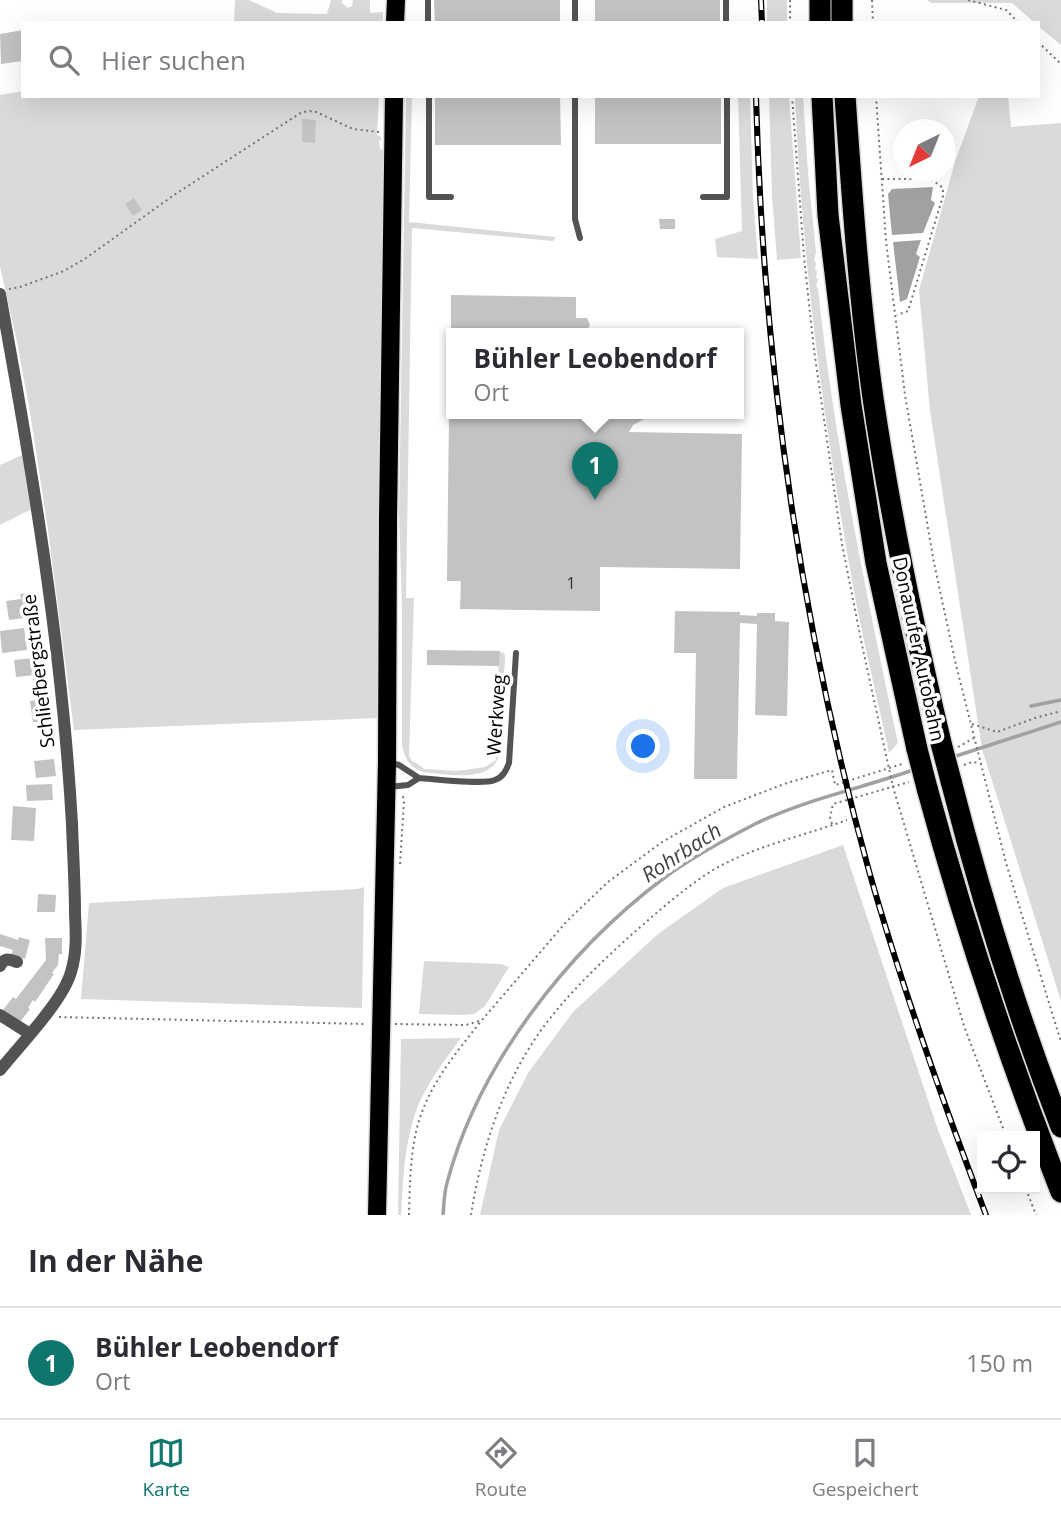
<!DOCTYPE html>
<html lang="de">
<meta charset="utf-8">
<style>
:root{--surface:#fff;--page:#f7f7f7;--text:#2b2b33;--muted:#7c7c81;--line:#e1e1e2;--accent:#0f766e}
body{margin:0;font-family:"Open Sans",sans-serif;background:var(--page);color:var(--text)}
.controls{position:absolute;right:21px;bottom:21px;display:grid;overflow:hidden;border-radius:0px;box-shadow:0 7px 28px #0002}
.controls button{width:63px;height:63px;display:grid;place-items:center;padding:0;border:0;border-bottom:2px solid var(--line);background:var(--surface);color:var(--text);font:35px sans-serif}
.compass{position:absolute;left:893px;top:119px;width:63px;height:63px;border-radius:50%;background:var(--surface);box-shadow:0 7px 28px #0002;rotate:223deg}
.you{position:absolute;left:644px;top:747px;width:24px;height:24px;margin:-18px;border:5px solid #fff;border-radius:50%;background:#1a73e8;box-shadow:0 0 0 10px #1a73e833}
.badge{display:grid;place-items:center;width:46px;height:46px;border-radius:50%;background:var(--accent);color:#fff;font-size:23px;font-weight:700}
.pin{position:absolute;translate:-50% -58px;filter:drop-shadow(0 2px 4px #0008)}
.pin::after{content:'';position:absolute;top:37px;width:24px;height:21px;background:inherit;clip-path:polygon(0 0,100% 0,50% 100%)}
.popup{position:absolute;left:446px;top:328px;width:298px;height:91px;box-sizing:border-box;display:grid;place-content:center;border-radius:0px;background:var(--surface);filter:drop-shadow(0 2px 5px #0005);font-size:23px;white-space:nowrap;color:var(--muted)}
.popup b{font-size:26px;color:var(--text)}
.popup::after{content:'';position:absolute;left:50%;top:100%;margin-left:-14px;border:14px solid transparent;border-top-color:var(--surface)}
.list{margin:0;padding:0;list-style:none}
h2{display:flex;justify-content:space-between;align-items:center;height:91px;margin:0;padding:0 28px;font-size:30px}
h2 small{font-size:23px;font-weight:400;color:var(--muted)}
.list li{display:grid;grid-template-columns:46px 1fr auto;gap:21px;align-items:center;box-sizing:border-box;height:112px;padding:0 28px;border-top:2px solid var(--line)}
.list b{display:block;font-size:26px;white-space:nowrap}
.list p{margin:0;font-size:23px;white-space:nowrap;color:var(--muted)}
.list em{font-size:23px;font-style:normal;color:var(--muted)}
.icon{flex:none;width:38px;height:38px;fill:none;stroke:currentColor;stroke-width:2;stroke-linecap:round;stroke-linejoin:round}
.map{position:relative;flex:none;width:1061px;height:1215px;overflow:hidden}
.search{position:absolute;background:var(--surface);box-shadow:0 7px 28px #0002;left:21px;right:21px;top:21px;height:77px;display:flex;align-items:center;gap:18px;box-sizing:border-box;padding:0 24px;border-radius:0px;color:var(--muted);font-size:26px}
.sheet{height:203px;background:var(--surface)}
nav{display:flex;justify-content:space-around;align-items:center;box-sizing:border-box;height:98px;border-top:2px solid var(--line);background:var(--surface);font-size:19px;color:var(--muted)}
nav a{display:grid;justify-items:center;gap:4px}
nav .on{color:var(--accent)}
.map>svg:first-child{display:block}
.green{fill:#dadada}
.water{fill:#a1a1a1}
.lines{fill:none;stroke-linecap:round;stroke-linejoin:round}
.stream{stroke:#a1a1a1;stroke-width:3.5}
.building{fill:#c3c3c3}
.primary-casing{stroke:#dbdbdb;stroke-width:21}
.motorway-casing{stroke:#dbdbdb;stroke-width:24}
.path{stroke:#757575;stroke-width:2;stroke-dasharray:2 3.5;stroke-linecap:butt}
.service{stroke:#535353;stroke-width:6}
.minor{stroke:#535353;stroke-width:12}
.primary{stroke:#000;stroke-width:18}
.motorway{stroke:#000;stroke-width:21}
.rail-casing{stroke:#000;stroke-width:6}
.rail{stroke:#fff;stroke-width:3.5;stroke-dasharray:10;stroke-linecap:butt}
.motorway-bridge-casing{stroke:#dbdbdb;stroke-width:24;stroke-linecap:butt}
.motorway-bridge{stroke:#000;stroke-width:21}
.labels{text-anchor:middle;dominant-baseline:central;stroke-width:7;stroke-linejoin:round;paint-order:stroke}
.number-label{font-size:16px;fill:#313131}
.street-label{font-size:19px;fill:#000;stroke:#fff}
.water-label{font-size:21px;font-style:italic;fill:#424242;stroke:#fff}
</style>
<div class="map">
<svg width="1061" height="1215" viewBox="0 0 1061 1215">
<rect width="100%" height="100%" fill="#fff"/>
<path class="green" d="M235,0h14l28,13 50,1 4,-14h11v3l6,5 4,-2 1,-6h17v13l13,-1v11h-149z
M767,0h20v23h-20z
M927,0h134v45l-23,-19v-3h-3l-23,-20h-81z
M23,91v5h356l-2,39 3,1 2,4 -3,1 1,8 4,1 2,20 -8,548 -304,12 -26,-200 -17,-112 -14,-76 -17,-76v-171z
M406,96h6l-3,126 147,15 -3,4 -141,-13 -6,370h8l-5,157 2,5 14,9 33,2 27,-4 11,-7 3,-107 4,-1 2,3v5l-6,95c-7,29 -54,19 -76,17 -14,-5 -18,-13 -21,-27v-137l-3,-94z
M738,96h12l3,102 5,61 -41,-2 -2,-18 27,-8z
M769,96h20l12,162 -24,2 -5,-64z
M795,96h8l5,77 8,79 -2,9 2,1 -1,8 2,1 -1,7 2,1 -2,7 2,2c16,154 48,304 80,455l-9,10c-11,-52 -24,-104 -34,-156 -30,-165 -53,-333 -60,-501z
M979,96h29l3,31 50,-4v878l-79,-252 -52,-338 -11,-121 36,-128z
M26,453l8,55 -34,17v-60z
M843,845l94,282 34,88h-491l19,-85 29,-57 45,-61 85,-78 65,-46z
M364,887l-2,121 -281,-9 8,-96 268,-14z
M424,961l77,3 8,3 -24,39 -11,8 -10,1 -45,-1z
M461,1038c-18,25 -38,50 -47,79 -10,31 -11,66 -13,98h-3l3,-176z"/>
<path class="water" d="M933,187l-2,13 4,3 -12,30 -31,2 -4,-41 4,-5z
M921,240l-5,14 4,3 -13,42 -7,3 -7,-60z"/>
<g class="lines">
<path class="stream" d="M1031,706l30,-6
M953,757l108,-35
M443,1215c1,-10 1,-22 4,-32 31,-118 120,-232 217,-305 28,-21 60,-38 91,-54 51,-25 108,-36 161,-55"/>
</g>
<path class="building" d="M434,0h126v23h-125z
M595,0h125v23h-125z
M23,30v31l-22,3 -1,-30z
M435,96h125l1,49h-126z
M595,96h126v48h-126z
M302,119l14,1 -1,23 -13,-1z
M134,198l8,12 -9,6 -8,-12z
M659,219h16v10h-15z
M451,295l125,2v21h11l3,7 -3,6 1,3h-137z
M449,414h204l-20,11 -4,7 113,2 -2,135 -140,-2v44l-140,-2 1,-28h-14z
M30,593l3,24 -24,3 -3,-19 15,-2 -1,-5z
M675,611l65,1v3l17,1v-3h18v8l14,1 -2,94 -32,-1 2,-91 -17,-1 -3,156h-43l2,-126h-22z
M24,628l3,22 -25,3 -2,-22z
M41,639l1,10 -10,2 -1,-10z
M427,650l73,1 -1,15 -72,-1z
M34,658l2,17 -20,2 -2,-17z
M46,678v7l-12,1 -1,-7z
M48,699l3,25 -14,1v-3h-4l-3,-21z
M54,759l2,17 -20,2 -2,-17z
M52,784l1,16 -26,1 -1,-16z
M13,806l23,2 -2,33 -23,-1z
M38,894l18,1 -1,17h-18z
M0,934l18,6 1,-3 11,3 -5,19 -14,-4 2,-5 -13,-4z
M45,938h17v16h-3l-1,11 -6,8 2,1 -19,28 -2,-2 -5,8 2,1 -10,13 -17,-12 10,-13 3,2 30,-39z"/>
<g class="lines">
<defs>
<path id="primary" d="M395,23l1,-23
M377,1215l10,-453 1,-244 6,-422"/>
<path id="motorway" d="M820,0v23
M842,0v23
M822,96l6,119 23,190 25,158 41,186
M845,96c7,101 14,202 28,302 17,116 41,231 68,345
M951,781c30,117 66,233 110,346
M927,788c37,137 82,271 134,404"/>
</defs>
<use href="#primary" class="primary-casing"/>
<use href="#motorway" class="motorway-casing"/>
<path class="path" d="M790,0v23
M872,0l1,23
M968,0l38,10 13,13
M1038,42l23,22
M792,96l12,161 10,93 28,194 20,101 31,142 71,239 42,110
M876,96l10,145 19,154 29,168 22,102 50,198 55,179
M882,179h49l12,9v8l-35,115 -11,4
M9,289l11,-2 44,-16 22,-13 88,-63 128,-83 12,-1 39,18 26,3
M972,724l25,8 38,-14 26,-7
M958,747l16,-9
M964,765l8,-3 7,1
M832,824l-2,-7 3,-13 76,-22
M400,864l4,-63 -2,-8
M59,1017l306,7
M395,1024l71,1 16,-5 85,-99 41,-39 54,-40 62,-35 63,-24 45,-13 3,15 67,-21
M1026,1189l10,26
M409,1215c1,-34 1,-76 15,-108 13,-32 36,-59 57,-86
M471,1215c10,-64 31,-129 68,-182 27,-38 64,-73 99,-104 24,-21 48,-42 75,-59 41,-24 90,-34 134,-50"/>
<path class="service" d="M428,0v23
M575,0v23
M726,0v23
M429,96v101h22
M575,96v123l5,19
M703,197h24v-101
M391,763l8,2 20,13
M419,778c16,1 64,7 76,2 8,-3 11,-9 14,-17l7,-110
M388,787l20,-2 11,-7"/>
<path class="minor" d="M0,294c32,175 62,352 72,530 1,30 3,60 3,90 1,19 2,39 -4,58 -8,29 -51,73 -71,98
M0,966c5,-9 8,-7 17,-4
M0,1015l30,19"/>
<use href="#primary" class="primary"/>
<use href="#motorway" class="motorway"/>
<defs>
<path id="rail" d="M761,0l1,23
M756,96c7,261 43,523 113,775 33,117 74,231 117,344"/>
</defs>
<use href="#rail" class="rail-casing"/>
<use href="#rail" class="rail"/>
<defs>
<path id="motorway-bridge" d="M941,743l10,38
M917,749l10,39"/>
</defs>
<use href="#motorway-bridge" class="motorway-bridge-casing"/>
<use href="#motorway-bridge" class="motorway-bridge"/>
</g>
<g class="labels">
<g class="number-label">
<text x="571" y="583">1</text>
</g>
<g class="street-label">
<text transform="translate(919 649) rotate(78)">Donauufer Autobahn</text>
<text transform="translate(38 671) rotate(-97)">Schliefbergstraße</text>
<text transform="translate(496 715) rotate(-86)">Werkweg</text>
</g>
<g class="water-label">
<text transform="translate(681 852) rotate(-33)">Rohrbach</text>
</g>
</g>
</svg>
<div class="controls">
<button><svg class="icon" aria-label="locate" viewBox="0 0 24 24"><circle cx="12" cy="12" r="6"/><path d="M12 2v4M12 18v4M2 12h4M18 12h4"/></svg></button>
</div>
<svg class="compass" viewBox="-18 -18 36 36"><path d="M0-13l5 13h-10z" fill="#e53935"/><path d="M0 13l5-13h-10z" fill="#7c7c81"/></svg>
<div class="you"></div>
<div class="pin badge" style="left:595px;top:500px">1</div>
<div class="popup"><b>Bühler Leobendorf</b>Ort</div>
<div class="search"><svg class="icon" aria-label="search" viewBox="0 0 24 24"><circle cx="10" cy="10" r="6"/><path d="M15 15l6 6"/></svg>Hier suchen</div>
</div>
<section class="sheet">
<h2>In der Nähe<small></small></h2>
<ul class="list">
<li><span class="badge">1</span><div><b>Bühler Leobendorf</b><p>Ort</p></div><em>150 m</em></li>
</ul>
</section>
<nav>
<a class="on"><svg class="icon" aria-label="map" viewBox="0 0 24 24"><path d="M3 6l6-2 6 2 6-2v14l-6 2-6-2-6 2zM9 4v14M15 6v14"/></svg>Karte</a>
<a><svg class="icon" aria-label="directions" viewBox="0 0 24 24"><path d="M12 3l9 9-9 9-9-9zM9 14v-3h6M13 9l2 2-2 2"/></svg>Route</a>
<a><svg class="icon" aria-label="saved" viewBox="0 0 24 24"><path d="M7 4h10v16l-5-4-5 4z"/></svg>Gespeichert</a>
</nav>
